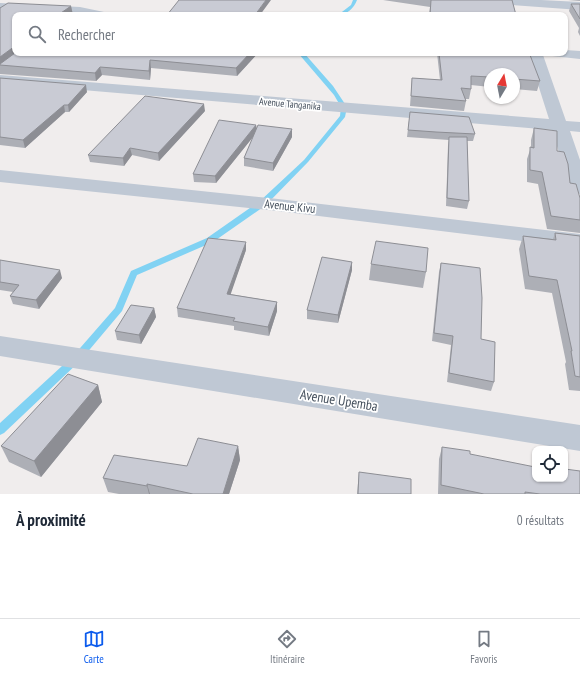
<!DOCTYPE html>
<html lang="fr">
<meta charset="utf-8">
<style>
:root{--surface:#fff;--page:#f2f2f3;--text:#1f2937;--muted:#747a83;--line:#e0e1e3;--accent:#0b5bed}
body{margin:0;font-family:"PT Sans Narrow",sans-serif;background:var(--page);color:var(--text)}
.controls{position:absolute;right:12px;bottom:12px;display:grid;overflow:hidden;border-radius:8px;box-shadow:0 1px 3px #0004}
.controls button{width:36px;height:36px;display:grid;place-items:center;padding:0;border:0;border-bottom:1px solid var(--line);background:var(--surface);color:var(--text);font:20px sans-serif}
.compass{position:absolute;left:484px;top:68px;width:36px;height:36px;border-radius:50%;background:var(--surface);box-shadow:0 1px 3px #0004;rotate:10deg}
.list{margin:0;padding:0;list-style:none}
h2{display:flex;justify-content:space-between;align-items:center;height:52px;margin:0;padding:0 16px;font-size:17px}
h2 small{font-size:13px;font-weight:400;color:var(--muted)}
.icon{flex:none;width:22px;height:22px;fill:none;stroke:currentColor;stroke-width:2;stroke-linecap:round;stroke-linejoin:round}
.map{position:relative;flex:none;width:580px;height:494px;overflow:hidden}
.search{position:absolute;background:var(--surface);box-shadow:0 1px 3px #0004;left:12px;right:12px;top:12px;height:44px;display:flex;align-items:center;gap:10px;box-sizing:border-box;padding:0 14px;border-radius:8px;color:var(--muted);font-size:15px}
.sheet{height:124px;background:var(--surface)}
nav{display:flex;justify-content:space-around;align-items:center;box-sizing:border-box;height:56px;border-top:1px solid var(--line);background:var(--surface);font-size:11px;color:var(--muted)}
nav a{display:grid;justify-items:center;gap:2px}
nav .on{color:var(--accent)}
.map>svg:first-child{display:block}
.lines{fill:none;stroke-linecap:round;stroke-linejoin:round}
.stream{fill:#81d2f3;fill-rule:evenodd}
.minor{fill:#bfc8d4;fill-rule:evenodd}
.wall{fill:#adafb6}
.shaded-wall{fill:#8d8e94}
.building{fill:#c9cbd4;stroke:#8d8e94}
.labels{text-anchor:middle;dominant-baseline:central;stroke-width:3.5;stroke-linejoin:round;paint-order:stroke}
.far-street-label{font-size:10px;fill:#444f5c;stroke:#fff}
.street-label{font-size:12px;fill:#444f5c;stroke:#fff}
.near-street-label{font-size:14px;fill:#444f5c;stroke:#fff}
</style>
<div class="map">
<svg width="580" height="494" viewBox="0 0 580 494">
<rect width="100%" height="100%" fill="#f0eded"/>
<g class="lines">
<path class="stream" d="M353,0h4c-3,8 -10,15 -19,15l13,-10z
M298,53h6l29,33 14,21 -2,10 -37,45 -42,43 -53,37 -76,33 -15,36 -42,50 -76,72 -4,2v-12l74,-68 41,-47 16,-37 76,-33 53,-37 44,-41 36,-44 1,-9 -7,-12z"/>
<path class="minor" d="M480,0h61l39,2v8l-94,-7 -4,-1z
M0,3l80,4 24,5 2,3 -106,-4z
M565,50l15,1v8l-37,-4 23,66 14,1v10l-10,-1 10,29v34l-7,-2 -3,-4 -18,-58 -552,-47v-8l549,44 -21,-66h37z
M0,170l278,29 302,35v14l-302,-37 -278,-29z
M0,336l580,89v26l-580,-95z"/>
</g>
<path class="wall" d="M383,0h129l4,15h-87l1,-8z
M568,0h12v1z
M571,4h9v32l-2,-4 1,-4 -10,-17z
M71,6l2,9h-58v38h243l-21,23 -86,-8 -1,12 -48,-5 -6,6 -96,-7v-66z
M437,53h88l15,28 -3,10 -23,-2v-15h-24v13l-19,-2v4l-2,10h-4l1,2 -2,10 -54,-5 2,-28 28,2z
M0,78l87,14 -18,20h-4l-40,36 -25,-3z
M205,111l-46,50 -27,-6 -8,11 -34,-4 -2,-7z
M410,112l65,22 -2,7h-6l2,60 -2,8 -21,-3 2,-61 1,-5 -42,-3z
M256,125l1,4h35v8l-19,34 -29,-5v-8l9,-21 -37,46 -22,-1 -1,-8z
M534,128l23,23 13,32 10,15v35l-33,-4 -9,-45 -11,-2v-23l4,-12v-7z
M555,233l25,3v155l-11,-1 -4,-26 1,-2 -14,-69 -27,-4 -6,-40 4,-13 30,3z
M246,250l-16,44 47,8v9l-8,25 -35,-6v-4l-56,-9 -1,-9z
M0,260l62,18 -23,31 -26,-5 -3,-8 3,-4 -13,-2z
M352,262v8l-14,53 -31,-4v-9z
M441,263l40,76 13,43 -3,9 -44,-9 4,-37 -19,-4 7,-69z
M371,264l55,8 -3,16 -54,-8z
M154,308l2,9 -15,27 -24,-4 -2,-9z
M98,385l4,17 -61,75 -32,-15 -8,-16z
M238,446l2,14 -11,34h-110l-11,-2 -5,-14 84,-12z
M442,447l28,7 65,25 45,15h-142l1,-35z
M359,472l52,22h-54z"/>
<path class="shaded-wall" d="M266,0h5l-11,15h-5z
M71,6l2,9h-15z
M15,46v7l-15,12v-8z
M250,53h8l-21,23 -1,-8z
M150,60l1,8 -1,12 -1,-9z
M100,67l2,8 -6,6 -1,-8z
M86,85l1,7 -18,20 -1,-7z
M204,104l1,7 -46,50 -1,-8z
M64,105l1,7 -40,36 -2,-8z
M256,125l1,7 -41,51 -1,-7z
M292,129v8l-19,34v-8z
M130,148l2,7 -8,11 -1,-8z
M246,242v8l-18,52 -1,-8z
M352,262v8l-14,53v-8z
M60,270l2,8 -23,31 -3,-9z
M277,302v9l-8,25 -1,-9z
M154,308l2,9 -15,27 -2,-9z
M98,385l4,17 -61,75 -7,-16z
M238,446l2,14 -11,34h-6z
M147,484l3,10h-1l-2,-8z"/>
<path class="building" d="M179,0h87l-11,15h-88z
M431,0h81l4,15h-86z
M8,3l63,3 -13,9h-43v31l-15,11v-49z
M571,4h9v15z
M15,53h235l-14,15 -86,-8 -1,11 -49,-4 -5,6 -95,-8v-1z
M439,53h86v2h5l10,26 -26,-2v-5h-24v3l-19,-1v13l-10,-1 5,13 -55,-5 1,-18 30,2z
M0,78l86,7 -18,20h-4l-41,35 -23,-3z
M145,96l59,8 -46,49 -28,-5 -7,10 -35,-3z
M410,112l59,5 6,17 -39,-2 -28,-2z
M219,120l37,5 -41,51 -22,-2z
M258,125l34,4 -19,34 -29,-5z
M534,128l23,3v20l7,1 4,12 2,19 6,1 4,14v22l-29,-4 -9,-44 -12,-2v-23l4,1z
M449,137h18l2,64 -22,-3z
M555,233l25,3v141l-5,-1 -4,-25h1l-15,-71 -28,-4 -6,-40 33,4z
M208,238l38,4 -19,52 50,8 -9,25 -35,-6 2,-3 -58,-10z
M376,241l52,7 -2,24 -55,-8z
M322,257l30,5 -14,53 -31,-5z
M0,260l60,10 -24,30 -26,-4 9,-11 -19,-3z
M441,263l39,5 2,30 -1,41 14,3 -1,40 -45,-9 4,-37 -19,-3z
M131,305l23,3 -15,27 -24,-4z
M68,374l30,11 -64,76 -33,-15z
M198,438l40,8 -15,48h-30l-46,-10v2l-44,-8 11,-23 73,11z
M442,447l28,4v3l65,13v12h30v-10l15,2v23h-40l-15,-2v2h-41l-43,-9z
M359,472l52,7v15h-53z"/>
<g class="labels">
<g class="far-street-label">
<text transform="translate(290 104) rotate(5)">Avenue Tanganika</text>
</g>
<g class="street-label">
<text transform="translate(290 206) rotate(6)">Avenue Kivu</text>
</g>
<g class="near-street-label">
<text transform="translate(339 400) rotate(9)">Avenue Upemba</text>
</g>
</g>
</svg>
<div class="controls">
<button><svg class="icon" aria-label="locate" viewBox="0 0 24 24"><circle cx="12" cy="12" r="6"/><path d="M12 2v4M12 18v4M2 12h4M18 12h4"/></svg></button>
</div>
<svg class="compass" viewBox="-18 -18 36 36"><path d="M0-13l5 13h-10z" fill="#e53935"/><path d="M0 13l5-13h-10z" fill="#747a83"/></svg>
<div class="search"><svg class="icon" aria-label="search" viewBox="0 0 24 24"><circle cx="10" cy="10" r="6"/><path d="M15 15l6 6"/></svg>Rechercher</div>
</div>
<section class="sheet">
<h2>À proximité<small>0 résultats</small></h2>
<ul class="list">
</ul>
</section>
<nav>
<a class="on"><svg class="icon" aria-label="map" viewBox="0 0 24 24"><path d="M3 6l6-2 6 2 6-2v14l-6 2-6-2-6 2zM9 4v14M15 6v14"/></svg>Carte</a>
<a><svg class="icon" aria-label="directions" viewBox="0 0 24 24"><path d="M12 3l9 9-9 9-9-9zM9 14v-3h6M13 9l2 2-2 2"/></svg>Itinéraire</a>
<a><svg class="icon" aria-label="saved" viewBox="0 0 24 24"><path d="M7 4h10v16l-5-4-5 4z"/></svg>Favoris</a>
</nav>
